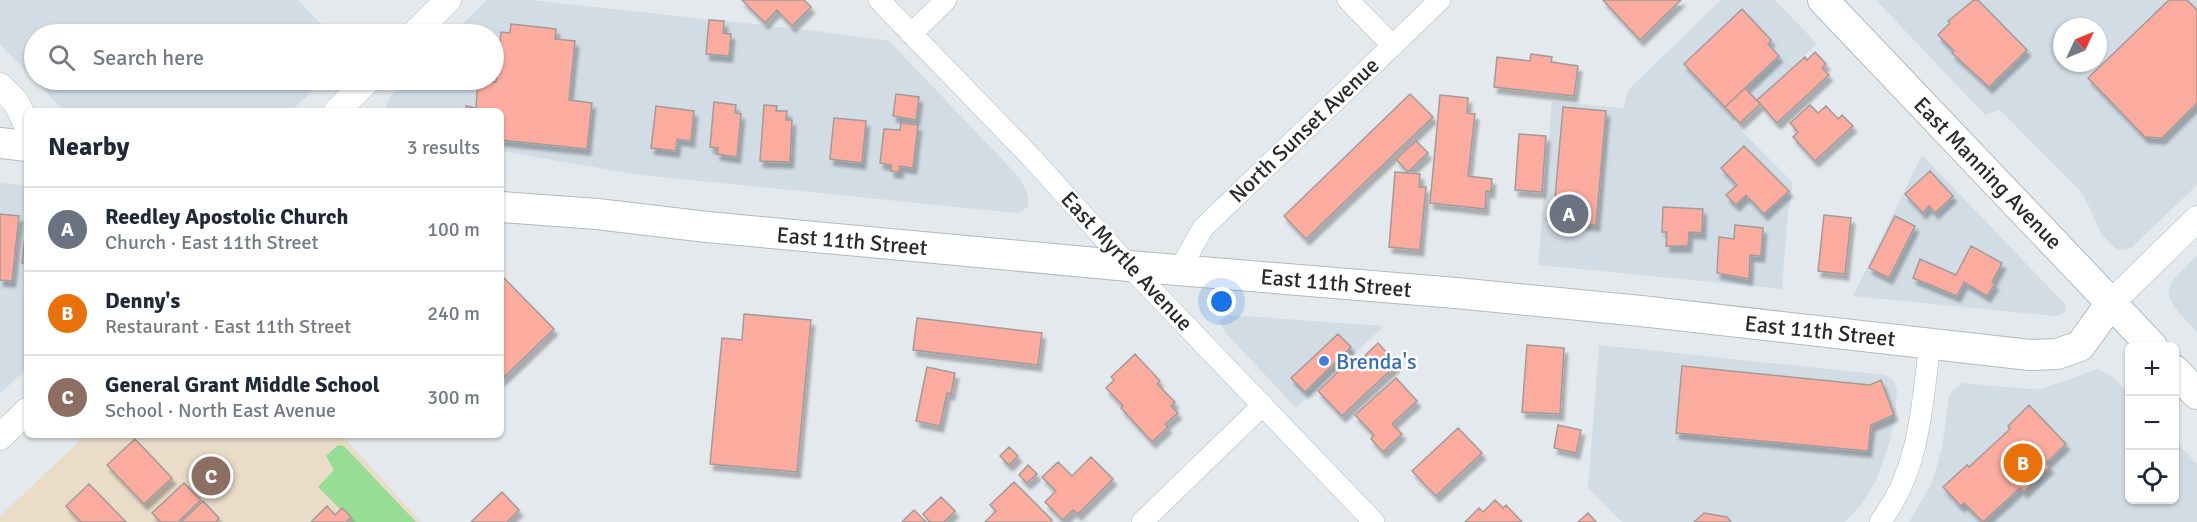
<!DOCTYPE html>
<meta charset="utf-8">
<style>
:root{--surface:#fff;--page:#f2f2f3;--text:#1f2937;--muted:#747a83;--line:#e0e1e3;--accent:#3d56c9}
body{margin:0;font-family:Signika,sans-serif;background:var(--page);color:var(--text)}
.controls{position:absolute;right:18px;bottom:18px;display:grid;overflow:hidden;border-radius:9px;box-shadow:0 2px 4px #0004}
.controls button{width:54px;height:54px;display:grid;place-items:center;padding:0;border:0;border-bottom:2px solid var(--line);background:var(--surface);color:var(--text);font:30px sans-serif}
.compass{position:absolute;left:2053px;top:18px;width:54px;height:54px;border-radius:50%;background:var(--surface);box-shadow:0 2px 4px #0004;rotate:46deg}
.you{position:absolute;left:1222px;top:302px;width:21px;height:21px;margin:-15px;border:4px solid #fff;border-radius:50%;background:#1a73e8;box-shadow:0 0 0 9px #1a73e833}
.badge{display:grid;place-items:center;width:39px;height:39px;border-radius:50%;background:var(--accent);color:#fff;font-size:20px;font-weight:700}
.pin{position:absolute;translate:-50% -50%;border:3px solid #fff;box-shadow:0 2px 6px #0006}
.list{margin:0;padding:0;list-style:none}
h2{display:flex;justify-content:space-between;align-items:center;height:78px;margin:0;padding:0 24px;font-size:26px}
h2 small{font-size:20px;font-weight:400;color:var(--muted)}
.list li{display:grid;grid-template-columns:39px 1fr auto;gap:18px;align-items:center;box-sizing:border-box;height:84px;padding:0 24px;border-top:2px solid var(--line)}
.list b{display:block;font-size:22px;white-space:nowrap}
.list p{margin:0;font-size:20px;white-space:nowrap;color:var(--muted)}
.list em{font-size:20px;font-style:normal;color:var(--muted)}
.icon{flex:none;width:33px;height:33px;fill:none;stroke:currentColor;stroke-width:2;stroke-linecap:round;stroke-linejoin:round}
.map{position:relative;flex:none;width:2197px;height:522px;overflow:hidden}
.search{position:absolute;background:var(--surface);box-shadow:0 2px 4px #0004;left:24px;top:24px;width:480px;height:66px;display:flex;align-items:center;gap:15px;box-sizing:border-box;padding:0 21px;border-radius:33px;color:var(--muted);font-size:22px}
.panel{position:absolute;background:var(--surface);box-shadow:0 2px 4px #0004;left:24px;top:108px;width:480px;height:330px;border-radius:9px}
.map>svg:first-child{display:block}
.built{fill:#d1dce5;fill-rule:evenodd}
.education{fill:#e9ddc9}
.green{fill:#98dd96}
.building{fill:#fcac9f;stroke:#a29b9a;stroke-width:1.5;filter:url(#shadow)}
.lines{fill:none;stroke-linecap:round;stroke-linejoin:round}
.minor-casing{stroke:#b3b9bc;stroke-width:22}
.tertiary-casing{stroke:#b3b9bc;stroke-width:27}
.secondary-casing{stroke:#b3b9bc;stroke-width:32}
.minor{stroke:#fff;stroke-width:21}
.tertiary{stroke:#fff;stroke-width:26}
.secondary{stroke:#fff;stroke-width:30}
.shop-dot{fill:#3f7fe0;stroke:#fff;stroke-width:2}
.labels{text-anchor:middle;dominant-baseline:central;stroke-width:5;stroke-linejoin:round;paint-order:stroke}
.street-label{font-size:22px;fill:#282a2c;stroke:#fff}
.shop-label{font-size:22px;fill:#366cbe;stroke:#fff;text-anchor:start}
</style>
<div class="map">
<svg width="2197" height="522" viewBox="0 0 2197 522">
<defs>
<filter id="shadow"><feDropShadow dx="3.5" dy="6" stdDeviation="1.5" flood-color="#0004"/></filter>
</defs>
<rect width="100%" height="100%" fill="#e4e9ed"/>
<path class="built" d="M0,0h298l32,34h-296v46h290l-33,31h-227l-64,-67z
M487,0h43l286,31 73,10 131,137 8,18v10l-7,6 -4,1 -377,-38 -139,-24v-40h-114v-7l4,-9 14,-15h89v-46h-42z
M1721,0h54l42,44 -84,78 60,61 -5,30 -6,76 -244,-24 14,-163 72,6 4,-18z
M1876,0h321v185l-66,63 -10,2 -6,-2 -14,-14 -15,-34 -7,-10 -79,-80 -15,5zM2062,27h36v36h-36z
M1922,155l142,148 2,4 -2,6 -9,3 -202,-20z
M0,183l27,3v182l-27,26z
M2197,255v77l-23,-25 -6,-13 3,-12z
M1228,315l156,11 -88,82 -72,-77 -4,-9 1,-3z
M1599,345l287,30 7,5 4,9 -2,29 -6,26 -13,37 -15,24 -16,17h-223l-34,-34z
M2098,369l16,9 15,16 1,106h44l1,-59 22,23v58h-288l23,-39 10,-35 7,-52 4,-7 10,-6 64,6 17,-1z"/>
<path class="education" d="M86,435h256l79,87h-421v-6z"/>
<path class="green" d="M338,445l6,1 72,76h-63l-35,-35 16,-17 -8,-14z"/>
<path class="building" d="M742,0h62l7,7 -19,19 -15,-16 -12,13z
M1603,0h78l-41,40z
M1974,0h4l49,50 -38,37 -37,-34 2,-2 -16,-16 12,-12 -2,-2z
M2169,0h18l10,10v93l-35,35 -17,-1 -57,-59z
M1742,9l29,31 -3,4 11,12 -54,51 -41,-43z
M709,20l15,1 -1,12 8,1 -2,22 -23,-2z
M511,24l45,5 -1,10 20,2 -6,59 23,3 -5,46 -86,-9v-29h-35v-5l10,2 2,-28 18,2 5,-50 9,1z
M1815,52l11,12 -4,4 7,7 -52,48 -20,-23 48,-43 2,3z
M1531,54l21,3 -1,5 27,4 -4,30 -80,-9 3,-30 33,4z
M1745,88l15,16 -20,19 -15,-16z
M896,94l23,3 -3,23 -23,-4z
M1410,94l23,23 -127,122 -22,-23z
M1440,95l28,3 -1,15 8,1 -7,62 24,3 -1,13 -5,-1 -1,18 -55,-6z
M714,102l22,3 -1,8 6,1 -4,43 -20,-3 1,-6 -8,-1z
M764,105l13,1 -1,5h11l-1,9h6l-2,42 -30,-1z
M1810,105l8,8 8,-7 12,13 4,-4 11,11 -38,35 -22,-24 5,-5 -8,-9z
M656,106l38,5 -3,30 -14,-2 -1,12 -25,-3z
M1563,107l43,4 -10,114 -43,-4z
M834,118l32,3 -4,42 -32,-4z
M901,123l17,2 -5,43 -13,-2 -1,6 -8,-1v-6l-11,-2 4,-34 16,1z
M1519,134l27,2 -4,56 -27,-2z
M1416,141l12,12 -20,19 -12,-13z
M1744,146l45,45 -25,23 -18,-19 -10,10 -10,-10 11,-10 -16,-17z
M1930,171l23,25 -18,17 -6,-7 -6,7 -18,-19z
M1395,172l25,2 -1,13h7l-6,63 -31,-3z
M1663,207l40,2 -1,24 -13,-1 -1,14h-22l1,-14h-5z
M0,214l19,2 -7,65 -12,-1z
M1824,215l27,3 -6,56 -27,-3z
M1895,216l20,10 -26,52 -20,-10z
M27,219v44h-5z
M1735,225l28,3 -2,28 -11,-1 -1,24 -32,-6 2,-36 15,2z
M1971,246l31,17 -10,19 3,2 -8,12 -23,-14 -7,14 -44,-18 7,-19 36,16z
M501,275l53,54 -53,51z
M744,314l67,6 -14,152 -87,-8 12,-126 20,2z
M917,318l125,15 -4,32 -125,-15z
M1338,334l13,13 -46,45 -14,-14z
M1378,343l19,21 -55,52 -24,-25 27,-26 5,5z
M1527,345l37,3 -4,66 -38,-2z
M1135,354l25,27 -3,3 18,18 -4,4 7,7 -13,11 3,3 -16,15 -31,-34 2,-2 -17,-18 8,-8 -3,-3z
M1682,366l188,19 11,-5 13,35 -23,10 -3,26 -192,-18z
M927,367l28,6 -4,21 -4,-1 -7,33 -24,-5z
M1396,378l21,23 -25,23 10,10 -19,18 -12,-13 3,-4 -19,-20z
M2029,405l37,39 -20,19 4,4 -26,25 -4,-4 -37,34 -19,-19 -3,3 -18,-19 24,-22 2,2 41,-38 -2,-3z
M1558,425l23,5 -5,23 -22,-5z
M1458,428l24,25 -46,43 -24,-25z
M135,439l37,39 -28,26 -37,-39z
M1009,447l9,9 -9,9 -9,-9z
M1091,457l22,22 -35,35 -5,-4 -10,10 -18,-18 11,-11 -14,-14 16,-15 14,14z
M1028,465l9,9 -10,9 -8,-8z
M1014,482l38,38 -2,2h-65l11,-11 -6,-6z
M184,483l17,17 -23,22h-17l-9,-9z
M89,484l37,38h-45l-15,-16z
M502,492l17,18 -12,12h-36z
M941,497l14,14 -11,11h-14l-7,-8z
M1495,500l8,8 3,-3 16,17h-57l14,-14 4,4z
M203,501l16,17 -3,4h-35z
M327,506l8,9 7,-7 9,9 -5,5h-35z
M914,510l12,12h-24z
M1588,513l8,9h-18z
M1704,513l23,4 4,5h-37z"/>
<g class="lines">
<defs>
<path id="minor" d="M879,0l152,157 98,109 245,256
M1348,0l45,46
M911,34l35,-34
M1180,269l23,-41 237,-228
M1142,522l121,-117
M1880,522c40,-52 42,-117 50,-179"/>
<path id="tertiary" d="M414,34l34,-34
M0,86l16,16 11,23
M337,111l31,-31
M2111,303l86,-84
M0,437l27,-26"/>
<path id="secondary" d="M1823,0l329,346
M0,143l27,3
M501,207l96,7 110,13 422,39 327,27 185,18 389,44 27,-1 23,-8 31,-43
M2174,370l23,24"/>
</defs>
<use href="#minor" class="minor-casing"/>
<use href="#tertiary" class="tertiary-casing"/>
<use href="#secondary" class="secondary-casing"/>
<use href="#minor" class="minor"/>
<use href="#tertiary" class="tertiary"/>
<use href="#secondary" class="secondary"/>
</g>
<circle class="shop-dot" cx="1324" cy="361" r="6"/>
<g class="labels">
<g class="street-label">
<text transform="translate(1304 130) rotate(-44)">North Sunset Avenue</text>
<text transform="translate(1988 173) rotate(46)">East Manning Avenue</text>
<text transform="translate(852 241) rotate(5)">East 11th Street</text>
<text transform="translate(1127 261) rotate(47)">East Myrtle Avenue</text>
<text transform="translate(1336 283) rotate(5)">East 11th Street</text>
<text transform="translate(1820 331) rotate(6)">East 11th Street</text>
</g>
<g class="shop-label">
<text x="1336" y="361">Brenda's</text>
</g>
</g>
</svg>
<div class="controls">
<button>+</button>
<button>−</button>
<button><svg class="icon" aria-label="locate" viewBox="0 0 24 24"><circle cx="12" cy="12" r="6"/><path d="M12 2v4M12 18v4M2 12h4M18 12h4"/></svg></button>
</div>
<svg class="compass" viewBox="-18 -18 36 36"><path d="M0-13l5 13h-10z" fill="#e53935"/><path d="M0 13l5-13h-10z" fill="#747a83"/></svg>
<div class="you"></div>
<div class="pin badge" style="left:1569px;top:214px;background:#6b7280">A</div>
<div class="pin badge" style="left:2023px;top:463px;background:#e8710a">B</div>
<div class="pin badge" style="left:211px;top:476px;background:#8d6e63">C</div>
<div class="search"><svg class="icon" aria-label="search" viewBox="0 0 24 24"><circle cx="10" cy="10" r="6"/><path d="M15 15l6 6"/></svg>Search here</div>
<section class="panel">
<h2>Nearby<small>3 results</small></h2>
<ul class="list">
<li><span class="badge" style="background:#6b7280">A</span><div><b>Reedley Apostolic Church</b><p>Church · East 11th Street</p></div><em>100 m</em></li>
<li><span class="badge" style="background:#e8710a">B</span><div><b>Denny's</b><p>Restaurant · East 11th Street</p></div><em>240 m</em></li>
<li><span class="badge" style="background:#8d6e63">C</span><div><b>General Grant Middle School</b><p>School · North East Avenue</p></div><em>300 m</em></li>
</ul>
</section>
</div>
